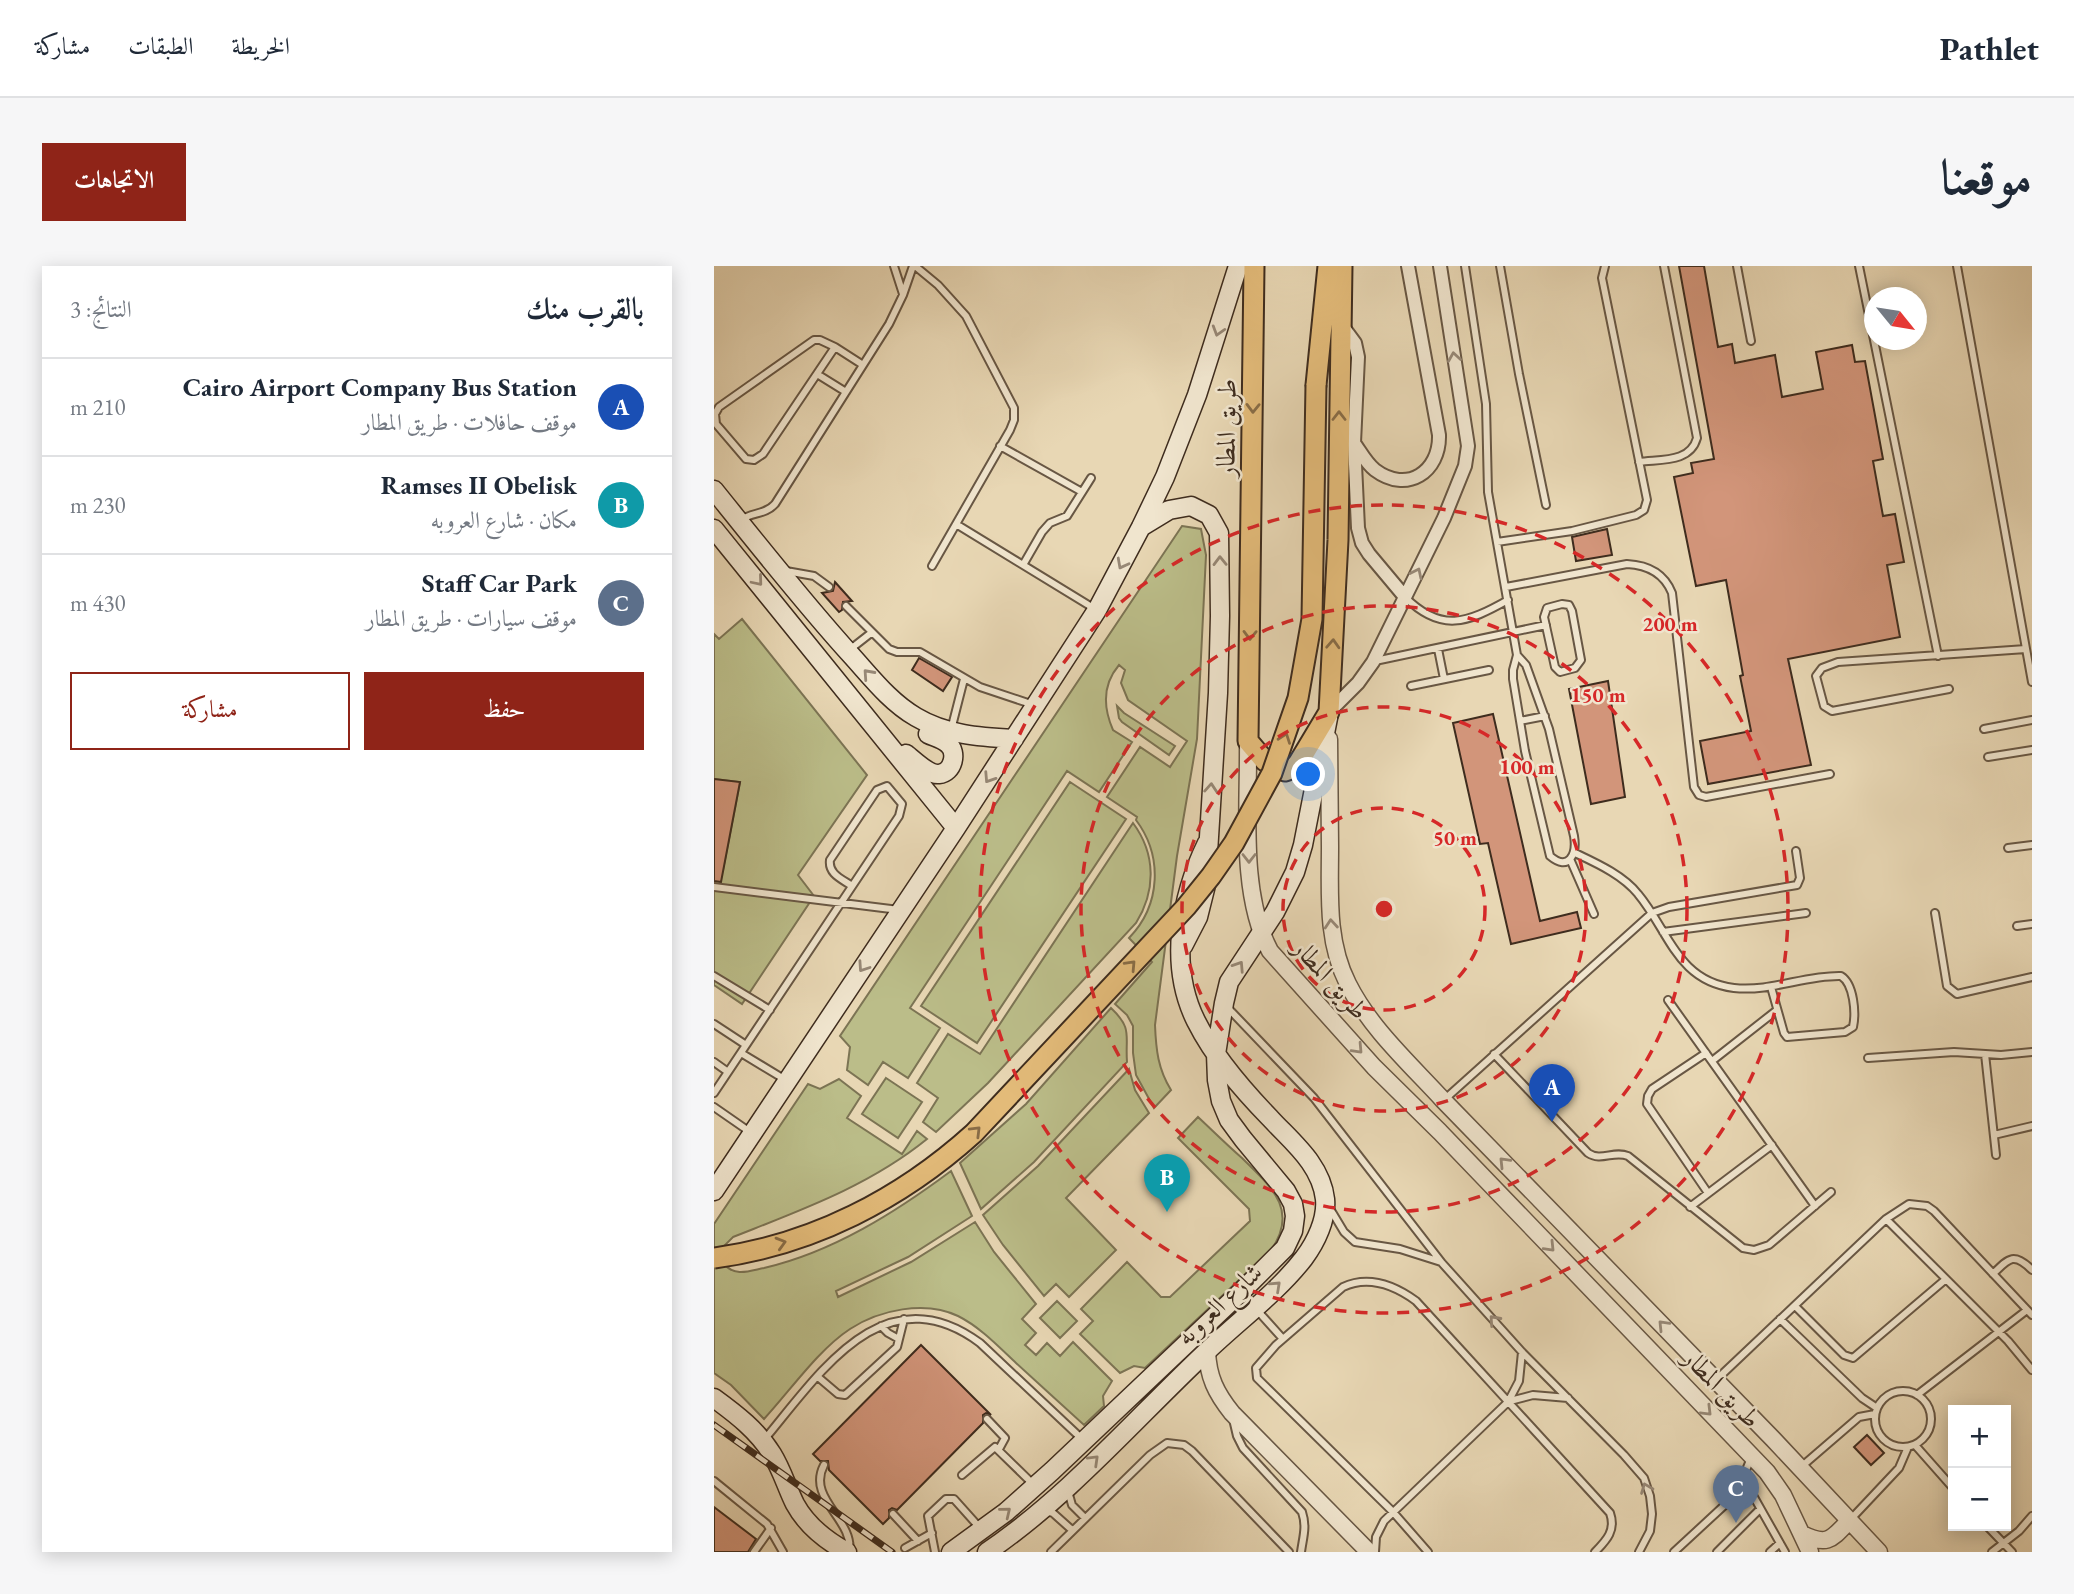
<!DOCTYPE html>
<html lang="ar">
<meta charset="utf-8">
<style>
:root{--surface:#fff;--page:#f6f6f7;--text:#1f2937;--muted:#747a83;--line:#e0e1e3;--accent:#8f2418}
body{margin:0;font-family:"EB Garamond",Amiri,serif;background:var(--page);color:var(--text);direction:rtl}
.controls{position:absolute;right:21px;bottom:21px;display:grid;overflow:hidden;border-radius:0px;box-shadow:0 4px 18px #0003}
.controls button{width:63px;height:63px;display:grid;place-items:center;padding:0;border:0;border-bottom:2px solid var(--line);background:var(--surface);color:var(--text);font:35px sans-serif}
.compass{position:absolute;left:1150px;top:21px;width:63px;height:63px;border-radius:50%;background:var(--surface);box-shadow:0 4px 18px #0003;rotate:120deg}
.you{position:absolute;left:595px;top:509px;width:24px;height:24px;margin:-18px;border:5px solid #fff;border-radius:50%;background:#1a73e8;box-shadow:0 0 0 10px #1a73e833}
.badge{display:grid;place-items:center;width:46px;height:46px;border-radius:50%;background:var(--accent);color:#fff;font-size:23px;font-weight:700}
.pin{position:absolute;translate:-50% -58px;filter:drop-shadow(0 2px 4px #0008)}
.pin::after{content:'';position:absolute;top:37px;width:24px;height:21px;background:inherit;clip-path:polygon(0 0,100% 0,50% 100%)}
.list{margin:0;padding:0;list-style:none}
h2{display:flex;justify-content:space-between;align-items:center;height:91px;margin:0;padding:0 28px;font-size:30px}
h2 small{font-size:23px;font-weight:400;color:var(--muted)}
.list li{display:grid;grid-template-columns:46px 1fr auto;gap:21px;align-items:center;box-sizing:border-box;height:98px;padding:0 28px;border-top:2px solid var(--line)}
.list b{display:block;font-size:26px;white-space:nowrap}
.list p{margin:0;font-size:23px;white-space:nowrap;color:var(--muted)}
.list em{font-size:23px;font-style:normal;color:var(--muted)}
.actions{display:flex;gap:14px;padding:21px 28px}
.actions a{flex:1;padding:16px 0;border:2px solid var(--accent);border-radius:0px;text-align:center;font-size:24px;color:var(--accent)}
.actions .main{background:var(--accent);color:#fff}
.map{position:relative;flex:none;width:1318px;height:1286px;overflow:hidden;direction:ltr;border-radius:0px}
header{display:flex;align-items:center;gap:42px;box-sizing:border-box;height:98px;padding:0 35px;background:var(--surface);border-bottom:2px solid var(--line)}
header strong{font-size:33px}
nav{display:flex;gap:38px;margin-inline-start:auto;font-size:24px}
.intro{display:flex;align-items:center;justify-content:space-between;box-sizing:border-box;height:168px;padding:0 42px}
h1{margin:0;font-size:49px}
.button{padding:18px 32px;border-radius:0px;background:var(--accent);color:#fff;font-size:24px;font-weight:700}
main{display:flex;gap:42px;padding:0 42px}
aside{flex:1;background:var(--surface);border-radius:0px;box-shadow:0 4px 18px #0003}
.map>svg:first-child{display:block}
.green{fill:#bbbd89;stroke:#7c7454;stroke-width:2}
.building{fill:#d2957a;stroke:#3e2c1e;stroke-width:2}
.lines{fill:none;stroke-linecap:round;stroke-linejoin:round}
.service-casing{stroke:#685744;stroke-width:10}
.minor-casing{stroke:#685744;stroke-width:16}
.tertiary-casing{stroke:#685744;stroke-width:19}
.secondary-casing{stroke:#3e2c1e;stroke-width:21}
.primary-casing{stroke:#3e2c1e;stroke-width:23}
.service{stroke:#f0e5ce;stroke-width:6}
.minor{stroke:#f0e5ce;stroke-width:12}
.tertiary{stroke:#f0e5ce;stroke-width:16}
.secondary{stroke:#f0e5ce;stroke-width:18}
.primary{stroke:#e4bc7a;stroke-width:19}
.rail-casing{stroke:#3e2c1e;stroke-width:7}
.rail{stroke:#f0e5ce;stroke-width:4.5;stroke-dasharray:13;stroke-linecap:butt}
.primary-bridge-casing{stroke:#3e2c1e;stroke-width:23;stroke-linecap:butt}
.primary-bridge{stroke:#e4bc7a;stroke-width:19}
.oneway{stroke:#978876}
.oneway2{stroke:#896d47}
.ring{fill:none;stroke:#d62828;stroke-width:3.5;stroke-dasharray:12 9}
.labels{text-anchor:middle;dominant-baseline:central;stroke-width:5;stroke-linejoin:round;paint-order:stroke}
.street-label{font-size:26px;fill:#3e2c1e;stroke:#f0e5ce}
.centre{fill:#d62828;stroke:#f0e5ce;stroke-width:3.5}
.ring-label{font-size:21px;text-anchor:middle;font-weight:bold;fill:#d62828;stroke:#f0e5ce;stroke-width:5;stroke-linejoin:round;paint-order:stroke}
</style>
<header>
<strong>Pathlet</strong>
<nav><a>الخريطة</a><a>الطبقات</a><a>مشاركة</a></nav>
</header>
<div class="intro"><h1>موقعنا</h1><a class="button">الاتجاهات</a></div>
<main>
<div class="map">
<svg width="1318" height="1286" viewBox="0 0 1318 1286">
<rect width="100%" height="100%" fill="#e8d7b4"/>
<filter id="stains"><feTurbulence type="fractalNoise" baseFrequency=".00286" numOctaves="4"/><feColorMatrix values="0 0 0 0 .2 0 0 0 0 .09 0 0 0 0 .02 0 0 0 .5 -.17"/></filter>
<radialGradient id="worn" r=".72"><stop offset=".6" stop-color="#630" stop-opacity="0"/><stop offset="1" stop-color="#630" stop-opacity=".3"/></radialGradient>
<path class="green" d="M468,260l19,3 5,26 -9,184 -20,117 -22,169c1,25 3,44 16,65l-17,18 -18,-33 -3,-22v-27l-6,-11 -12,-11 37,-42 -23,-24c32,-33 34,-82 7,-118l1,-3 -30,-20 33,-50 30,20 17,-26 -59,-41 -7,-17 4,-13 -6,-5c-17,20 -16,42 -6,65l19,12 -33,50 -32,-21 -157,237 30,20 -32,50 -25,-16 -15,23 -21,-15 3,-23 -10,-11z
M28,353l125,156 -69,100 16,21 -72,108 -28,-19v-112l9,-3 17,-88 -26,-3v-145l5,5z
M403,440l7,7 51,33 -6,9 -47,-33 -3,-4z
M356,516l56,37 -149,224 -56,-37z
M419,557c23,31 23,68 3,100l-148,160 -52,49 -13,-10 15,-24 -21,-15 31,-49 32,20z
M397,742c22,21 14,27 16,54l-93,100 -53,47 -21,-46 66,-59z
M415,803l6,21 14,23 -83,85 50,52 -47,47 -13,-13 -12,12 -41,-51 -20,-30 55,-49z
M172,812l36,24 -24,36 -36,-24z
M125,813l22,17 -14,22 55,36 15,-23 10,8c-58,47 -126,71 -194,98l-11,11 2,16c11,13 25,7 40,4 69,-16 132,-56 187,-97l21,45 -64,41 -72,34 2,6 73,-35 64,-40 19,30 42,52 -14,15 14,14 -11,12 11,10 11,-12 13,13 13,-14 39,39 -9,15 1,10 -20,19c-23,-21 -45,-41 -68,-62 -18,-17 -36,-36 -58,-47 -33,-16 -79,-6 -108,13 -32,21 -60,62 -86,90l-33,-34 -17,-12v-149l94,-140 12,5z
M484,851c15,14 29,28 44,41 27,27 58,51 29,92l-126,118 -11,-2 -14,7 -40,-39 13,-13 -12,-12 46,-47 34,35h9l80,-76 -1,-12 -71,-71z
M343,1035l20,20 -17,17 -20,-20z"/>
<path class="building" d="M965,0h25l14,81 14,-3 3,19 40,-8 7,42 41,-8 -7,-37 36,-7 3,17 10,-1 18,98 -10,2 10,55 12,-2 9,48 -17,3 13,72 -112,22 23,106 -103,19 -8,-43 51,-10 -11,-55 3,-1 -17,-95 -30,6 -22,-109 19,-4 -2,-10 23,-4z
M893,263l5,26 -36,6 -4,-24z
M121,316l17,19 -9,1 -1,8 -3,2 -17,-19 11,-2z
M205,392l33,19 -9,14 -31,-21z
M894,415l17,116 -34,7 -22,-115z
M779,448l47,207 37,-9 4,16 -70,16 -23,-101 -8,1 -27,-121z
M0,513l26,3 -19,100 -7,-1z
M207,1079l70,70 -5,-2 -3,2v8l-86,87 -5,-2 -3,2v8l-6,6 -54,-54 -1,-9h-8l-7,-7z
M1153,1169l17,18 -13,12 -17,-18z
M0,1241l42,32 -8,13h-34z"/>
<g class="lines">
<defs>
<path id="service" d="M180,0l9,28
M201,0l23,19 28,31 48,92v12l-4,10 -78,136
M751,0l21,138 2,88 29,163
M786,0l19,108 27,131
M1023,0l14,75
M1145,0l79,390
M1243,0l75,416
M100,74h6l15,7 -72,107 -9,6 -8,-1 -30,-35 -1,-10 4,-7z
M121,81l28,18
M103,108l29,18
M286,180l82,46
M925,196c22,-3 51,1 58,-24l-33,-172
M27,254c11,-8 24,-5 34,-16l114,-180 14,-29 10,-29
M242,258l139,85
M783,276l75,-11 64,-16 8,-5 3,-10 -45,-222 3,-12
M309,299l19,-33 8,-9 17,-7 24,-38
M72,305l28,5 15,11
M792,321l121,-23c20,1 37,9 45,29l22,194 5,8 7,2 124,-23
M691,331c36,36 62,26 103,3
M848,338l7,1 3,6 9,49 -6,8 -15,4 -5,-5 -11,-50 3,-9z
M132,340l43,43 8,3h23l60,35 54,18
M724,383l6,30
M134,385l23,-18
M803,389l9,10 23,64 25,107c3,18 -5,36 -24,20l-25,-105 -12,-72v-9z
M661,395l171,-36
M697,420l78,-16
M1235,423l-117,22 -8,-5 -8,-30 6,-8 16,-6 188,-13
M806,455l25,-5
M1270,463l48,-9
M237,464l13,-51
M1274,491l44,-7
M1294,582l24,-3
M861,587c21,10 48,22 63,41 31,37 39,87 96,94 37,4 71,-13 107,-12 13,8 15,37 12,51l-8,5 -58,5 -3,-4 -13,-46
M856,593l24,55
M0,621l185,23
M1221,647l12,73 10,8 75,-17
M1303,660l15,-2
M949,666l143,-19
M0,710l56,34
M954,734l147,206
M513,741l87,91 128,165 80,89 102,103 20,23 6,18 2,18 -2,17 -11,21
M0,758l32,21
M27,787l43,26
M992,787l-54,36 -4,7 -1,8 61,89
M780,788l94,99c13,9 26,-3 40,3l115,92 11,2 15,-5 62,-53
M1271,788l11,101
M1154,792l86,-6 47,3 31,-3
M998,795l65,-51
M0,796l14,10
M0,827l185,-277 3,-12 -15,-18 -10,4 -47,70c-2,14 12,19 22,26
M731,833l207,-186 17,-6 128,-22 3,-7 -4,-27
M0,841l36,25
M1280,869l38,-9
M615,941l15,25 11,10 45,7 41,13
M976,941l82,-62
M1172,953l122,122 24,29
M1279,1008c16,-16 21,-22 39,-4
M1081,1040l49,49 9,3 93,-79
M542,1043l27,30
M1066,1053l82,79 15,10
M167,1060l7,7 9,5
M104,1111l20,17 7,1 52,-48 7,-28
M1002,1114l170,-161 23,-15 18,2 7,5 98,104
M1161 1153a28 28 0 1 1 56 0a28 28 0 1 1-56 0Z
M1203,1129l110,-85
M796,1135l23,-6 35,3
M273,1153l18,19 -6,11
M519,1153l4,17 6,12 59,64c5,15 1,25 -1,40
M50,1174c56,-67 120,-168 216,-97l102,96
M1201,1179l38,43
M1037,1192l-5,12v13l39,69
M110,1199c-18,34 31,55 25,87
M1087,1201l58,-50 16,-3
M248,1209l33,-28 40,39
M0,1215l53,43 16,28
M354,1225l4,14 13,13
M332,1245l7,2 19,17
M179,1248l25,27
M1137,1253l48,-51 9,-21
M1273,1260l25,26
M191,1282l27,-15
M40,1286l17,-24
M221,1286l-7,-36 18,-17h8l26,29
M337,1286l99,-97 17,-12 17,2 8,6 97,101
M661,1286l1,-15 8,-16 124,-119 11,-21 3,-29
M714,1286l-35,-40 -136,-134 -1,-10 20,-23 67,-58c26,-12 51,-2 73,14l194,212c6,17 -3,27 -15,39
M960,1286l54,-50
M1003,1286l43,-43
M1056,1286l10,-9
M1278,1286l27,-21 13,-15"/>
<path id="minor" d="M627,58l14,19 3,14 -4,86 4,85 4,15 7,11 36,43
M640,177c6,8 12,20 21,27 32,24 65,2 64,-35l-31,-169
M615,446l29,-29 15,-21 71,-144 21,-52 3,-20 -28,-180"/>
<path id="tertiary" d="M615,473c0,36 1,72 1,108 0,46 -4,94 18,137 22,44 62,80 95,116l330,339 106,113
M534,475c1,65 -9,152 22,210l104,116 66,65 327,340 16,23 27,57
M493,1085c1,26 9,42 25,62l137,139
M1088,1268c25,12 29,6 46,-12"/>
<path id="secondary" d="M0,224c45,56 89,112 137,165 20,22 39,47 65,62 30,18 64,20 98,22
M427,261l28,-17 22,-4 18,9 10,18 1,83 -2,77 -10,160
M0,263l242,299
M192,488c8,6 22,21 33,20 14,-1 19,-22 9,-30 -5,-5 -14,-7 -20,-10
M469,680l15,-29 9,-36
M0,925l242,-363 141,-218 44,-83 24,-50 32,-82 41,-129
M0,1132c22,16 44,33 58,56 10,16 15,34 23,50 12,22 30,36 52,48
M237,1286l55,-40 46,-41 191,-181 42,-42 8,-17 2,-15 -2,-12 -7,-13 -43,-52 -14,-19 -8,-19 -4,-21 -1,-26 8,-51 5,-21 46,-70 20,-40 8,-27 25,-127
M273,1286c81,-55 147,-132 218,-199 32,-31 73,-61 99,-95 12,-16 23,-39 21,-59 -4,-35 -33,-57 -55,-81 -28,-29 -56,-61 -74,-97 -28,-56 -15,-125 11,-178"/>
<path id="primary" d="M540,0l-6,475 17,20 20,10 9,-3 5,-6 30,-50 9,-172 4,-274
M602,119l12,-119"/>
</defs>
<use href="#service" class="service-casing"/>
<use href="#minor" class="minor-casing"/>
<use href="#tertiary" class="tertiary-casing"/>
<use href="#secondary" class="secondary-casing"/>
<use href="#primary" class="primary-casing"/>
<use href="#service" class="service"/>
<use href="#minor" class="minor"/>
<use href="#tertiary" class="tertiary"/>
<use href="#secondary" class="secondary"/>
<use href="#primary" class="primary"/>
<defs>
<path id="rail" d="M0,1159l178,127"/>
</defs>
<use href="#rail" class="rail-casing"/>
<use href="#rail" class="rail"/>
<defs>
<path id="primary-bridge" d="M0,992c98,-13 187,-59 260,-125l212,-226 25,-31 23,-33 38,-70 26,-75 14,-79 4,-234"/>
</defs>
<use href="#primary-bridge" class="primary-bridge-casing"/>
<use href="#primary-bridge" class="primary-bridge"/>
</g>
<defs><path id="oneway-chevron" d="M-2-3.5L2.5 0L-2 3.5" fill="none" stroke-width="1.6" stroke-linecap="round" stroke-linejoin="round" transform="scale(1.75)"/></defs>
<g class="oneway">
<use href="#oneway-chevron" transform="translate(504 65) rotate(107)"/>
<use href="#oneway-chevron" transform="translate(740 91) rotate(-99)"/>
<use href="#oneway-chevron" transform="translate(506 295) rotate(-91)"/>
<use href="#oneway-chevron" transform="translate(408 298) rotate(118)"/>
<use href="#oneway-chevron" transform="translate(703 307) rotate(-64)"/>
<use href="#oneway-chevron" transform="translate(44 315) rotate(50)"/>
<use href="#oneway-chevron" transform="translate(154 408) rotate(-132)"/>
<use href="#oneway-chevron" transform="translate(275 512) rotate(123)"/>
<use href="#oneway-chevron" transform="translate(497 522) rotate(-86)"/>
<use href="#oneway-chevron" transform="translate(535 592) rotate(90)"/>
<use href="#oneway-chevron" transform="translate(617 658) rotate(-95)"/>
<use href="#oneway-chevron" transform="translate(525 700) rotate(-57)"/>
<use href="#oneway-chevron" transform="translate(149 701) rotate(124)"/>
<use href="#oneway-chevron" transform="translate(644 783) rotate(47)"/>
<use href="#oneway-chevron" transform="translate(790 896) rotate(-134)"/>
<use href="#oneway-chevron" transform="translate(836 981) rotate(46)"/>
<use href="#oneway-chevron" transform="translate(562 1020) rotate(-43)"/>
<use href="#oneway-chevron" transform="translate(780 1054) rotate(-132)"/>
<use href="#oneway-chevron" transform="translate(949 1059) rotate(-134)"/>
<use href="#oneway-chevron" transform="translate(993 1145) rotate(45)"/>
<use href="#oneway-chevron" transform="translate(380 1194) rotate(-44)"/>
<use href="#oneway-chevron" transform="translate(932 1222) rotate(-111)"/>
<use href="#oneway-chevron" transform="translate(292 1246) rotate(-39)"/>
</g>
<g class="oneway2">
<use href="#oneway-chevron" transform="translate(539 142) rotate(91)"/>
<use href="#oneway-chevron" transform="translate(625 150) rotate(-90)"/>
<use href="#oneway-chevron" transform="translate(536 369) rotate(91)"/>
<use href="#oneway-chevron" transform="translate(619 378) rotate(-87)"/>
<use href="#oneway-chevron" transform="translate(571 472) rotate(-70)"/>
<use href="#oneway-chevron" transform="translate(417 699) rotate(-47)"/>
<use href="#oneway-chevron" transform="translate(262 865) rotate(-45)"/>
<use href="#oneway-chevron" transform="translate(67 977) rotate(-16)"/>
</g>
<g class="ring">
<circle cx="670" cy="643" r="101"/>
<circle cx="670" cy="643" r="202"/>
<circle cx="670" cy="643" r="303"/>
<circle cx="670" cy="643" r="404"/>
</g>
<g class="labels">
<g class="street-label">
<text transform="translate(512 162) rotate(-89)">طريق المطار</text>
<text transform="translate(617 713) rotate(48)">طريق المطار</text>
<text transform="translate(505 1038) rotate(-43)">شارع العروبه</text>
<text transform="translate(1008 1122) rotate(46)">طريق المطار</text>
</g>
</g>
<circle cx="670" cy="643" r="10" class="centre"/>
<g class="ring-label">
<text x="956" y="365">200 m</text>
<text x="884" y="436">150 m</text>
<text x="813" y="508">100 m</text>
<text x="741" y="579">50 m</text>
</g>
<rect width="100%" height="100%" filter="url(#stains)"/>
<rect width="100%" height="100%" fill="url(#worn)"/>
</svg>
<div class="controls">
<button>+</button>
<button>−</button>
</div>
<svg class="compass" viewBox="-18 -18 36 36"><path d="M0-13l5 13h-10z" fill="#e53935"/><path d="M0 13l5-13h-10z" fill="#747a83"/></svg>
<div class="you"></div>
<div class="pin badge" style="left:838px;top:856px;background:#1a4fb4">A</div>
<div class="pin badge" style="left:453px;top:946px;background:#0f9aa8">B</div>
<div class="pin badge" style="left:1022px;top:1257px;background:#5c6f8a">C</div>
</div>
<aside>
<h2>بالقرب منك<small>النتائج: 3</small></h2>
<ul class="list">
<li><span class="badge" style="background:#1a4fb4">A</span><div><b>Cairo Airport Company Bus Station</b><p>موقف حافلات · طريق المطار</p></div><em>210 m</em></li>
<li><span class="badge" style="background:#0f9aa8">B</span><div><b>Ramses II Obelisk</b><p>مكان · شارع العروبه</p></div><em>230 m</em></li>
<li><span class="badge" style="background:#5c6f8a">C</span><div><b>Staff Car Park</b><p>موقف سيارات · طريق المطار</p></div><em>430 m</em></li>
</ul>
<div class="actions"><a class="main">حفظ</a><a>مشاركة</a></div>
</aside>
</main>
